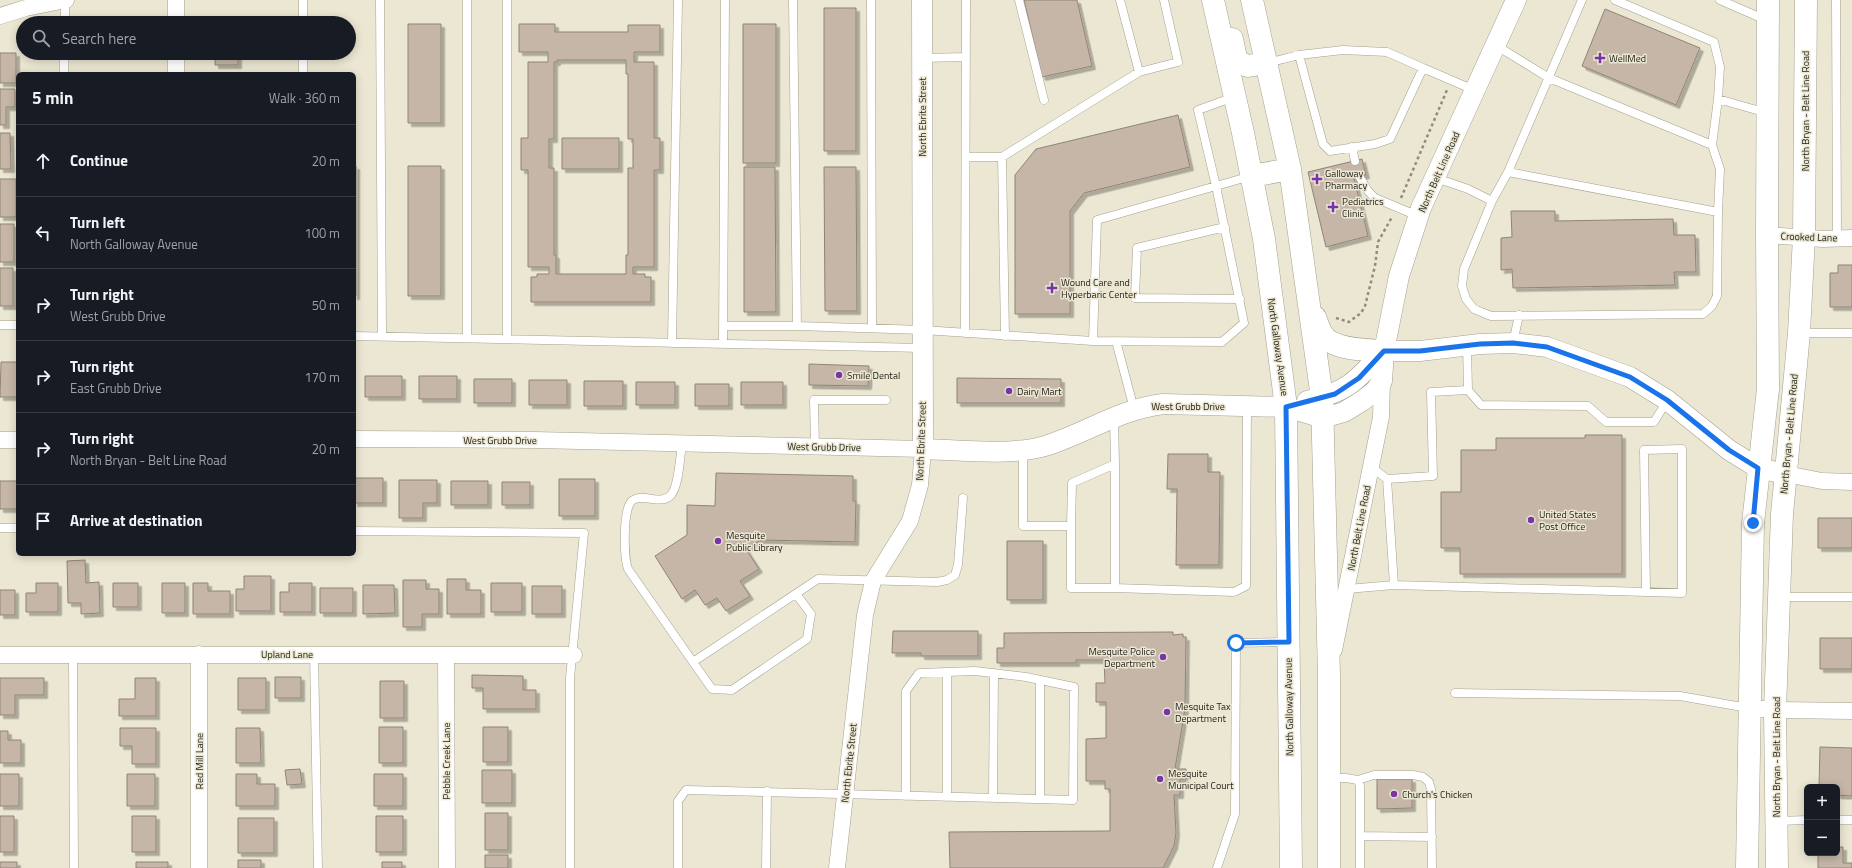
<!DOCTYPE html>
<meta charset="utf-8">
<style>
:root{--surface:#171b24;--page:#242831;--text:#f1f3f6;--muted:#9ea1a6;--line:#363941}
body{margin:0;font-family:"Titillium Web",sans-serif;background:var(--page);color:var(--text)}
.controls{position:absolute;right:12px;bottom:12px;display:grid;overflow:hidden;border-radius:6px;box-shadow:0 2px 10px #0003}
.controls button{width:36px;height:36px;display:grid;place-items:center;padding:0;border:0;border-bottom:1px solid var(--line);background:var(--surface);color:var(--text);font:20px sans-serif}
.stop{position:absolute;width:12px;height:12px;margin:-9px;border:3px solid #1a73e8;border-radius:50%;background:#fff}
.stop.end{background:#1a73e8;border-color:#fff;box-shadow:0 1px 4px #0008}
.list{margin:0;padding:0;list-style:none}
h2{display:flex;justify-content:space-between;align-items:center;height:52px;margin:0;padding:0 16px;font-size:17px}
h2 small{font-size:13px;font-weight:400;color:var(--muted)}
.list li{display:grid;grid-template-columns:26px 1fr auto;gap:12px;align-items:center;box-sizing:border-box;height:72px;padding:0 16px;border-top:1px solid var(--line)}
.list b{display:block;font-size:15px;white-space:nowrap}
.list p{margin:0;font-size:13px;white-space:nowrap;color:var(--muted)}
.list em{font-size:13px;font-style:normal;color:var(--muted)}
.icon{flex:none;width:22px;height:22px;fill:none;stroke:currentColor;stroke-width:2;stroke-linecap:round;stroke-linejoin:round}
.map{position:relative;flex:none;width:1852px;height:868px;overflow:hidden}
.search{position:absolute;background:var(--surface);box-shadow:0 2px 10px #0003;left:16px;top:16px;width:340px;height:44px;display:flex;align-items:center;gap:10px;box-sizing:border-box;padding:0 14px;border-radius:22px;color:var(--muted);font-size:15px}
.panel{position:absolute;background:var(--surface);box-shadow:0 2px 10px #0003;left:16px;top:72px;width:340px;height:484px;border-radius:6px}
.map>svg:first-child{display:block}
.building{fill:#c5b6a7;stroke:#918476;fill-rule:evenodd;filter:url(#shadow)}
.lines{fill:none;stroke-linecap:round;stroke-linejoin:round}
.service-casing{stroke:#a4a18e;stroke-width:9}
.minor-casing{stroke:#a4a18e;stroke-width:17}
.tertiary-casing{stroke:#a4a18e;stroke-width:21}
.secondary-casing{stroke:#a4a18e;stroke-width:23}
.primary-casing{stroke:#a4a18e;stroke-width:23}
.path{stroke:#908d7e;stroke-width:2.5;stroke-dasharray:3 3;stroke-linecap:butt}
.service{stroke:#fff;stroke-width:8}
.minor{stroke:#fff;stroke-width:16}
.tertiary{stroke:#fff;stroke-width:20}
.secondary{stroke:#fff;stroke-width:22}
.primary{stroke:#fff;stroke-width:22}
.route{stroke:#1a73e8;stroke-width:5}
.poi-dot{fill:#7934a7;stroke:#ebe7d3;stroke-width:1.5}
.labels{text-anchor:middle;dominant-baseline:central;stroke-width:3;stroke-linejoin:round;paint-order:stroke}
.poi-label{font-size:10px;fill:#1f1d16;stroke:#ebe7d3;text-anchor:start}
.street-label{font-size:10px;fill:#1f1d16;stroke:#ebe7d3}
</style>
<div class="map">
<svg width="1852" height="868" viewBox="0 0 1852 868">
<defs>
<filter id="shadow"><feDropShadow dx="3.5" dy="3.5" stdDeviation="0" flood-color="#0004"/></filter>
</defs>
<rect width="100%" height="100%" fill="#ebe7d3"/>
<path class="building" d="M1024,0h53l15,66 -50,11z
M824,8h32v143h-32z
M1605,9l95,39 -24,57 -94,-39z
M408,24h33v99h-33z
M519,24h36v8h73v-7h32v27h-26v10h20v76h6v32h-6v97h-21v7h12v3h6v25h-120v-25h6v-3h12v-7h-21v-97h-7v-32h7v-76h20v-10h-29zM557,60h69v14h2v65h5v29h-5v87h-2v19h-70v-19h-2v-87h-5v-29h5v-77h3z
M743,24h33v139h-33z
M0,53h16v30h-16z
M215,53h23v12h-23z
M0,89h15v18h-9v18h-6z
M1178,115l12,52 -106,26 -14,18v103h-55v-139l21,-26z
M0,133h10l1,36h-11z
M562,138h57v31h-57z
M1362,159l4,16 -12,3 14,58 -42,11 -18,-75z
M354,166h2v130h-2z
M408,166h33v130h-33z
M744,167h31l1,145h-32z
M824,167h32l1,144h-32z
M0,179h16v38h-16z
M1511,211h44v10l118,-2 1,16h21l1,37h-22l1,13 -162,3 -1,-19 -11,1v-32l11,-1z
M0,224h14v38h-14z
M1838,265h14v42h-22v-34h8z
M0,268h13v38h-13z
M1,362h17v35h-18z
M809,364l60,2 -1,20 -59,-1z
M365,376h37v21h-37z
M419,376h38v23h-38z
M957,378l104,1v24h-104z
M474,379h38v24h-38z
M529,380h38v25h-38z
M584,381h39v25h-39z
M636,382h39v23h-39z
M741,382h42v23h-42z
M695,384h34v22h-34z
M1585,435h37v139h-162v-26h-19v-56h20v-42h35v-12h89z
M1168,454h40v18h12l-1,93h-43l1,-76h-10z
M716,473l137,3v25h3l-1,41 -94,-2 -15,9 13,20 -19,12 10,15 -24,15 -9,-13 -12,7 -10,-15 -13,9 -27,-43 32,-21v-30l28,1z
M354,478h29v25h-29z
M559,479h36v37h-36z
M399,480h38v23h-14v15h-24z
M0,481h17v28h-17z
M451,481h37v24h-37z
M502,482h28v23h-28z
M1818,518h34v30h-34z
M1007,541h36v59h-36z
M85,560l1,23 13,-1 1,31 -19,1v-11h-13l-1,-42z
M244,576h27v35h-35v-22h8z
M447,579h19v11h15v24h-34z
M403,580h23v9h13v25h-17v13h-19z
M36,583h22v29h-32v-19h10z
M113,583h25v24h-25z
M162,583h23v30h-23z
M193,583h15v8h22v23h-37z
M289,583h23v29h-32v-20h9z
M491,583h31v29h-31z
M363,585h31l1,28 -32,1z
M532,586h30v28h-30z
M320,588h33v25h-33z
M0,590h15v25h-15z
M893,631h85v25h-57v-3h-29z
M1173,632v3l10,-1v3h3l-1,72 -10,60h11v10h-6v16h-6l2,38 -2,13 -11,22h-213l-1,-36 161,-1v-42h-5v-8h-19v-42l20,-1v-36h-10v-19h9l-1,-23h-28v3h-79v-15h7v-15z
M1820,638h32v31h-32z
M472,675l51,1v14h13v19h-53v-21h-11z
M275,677h26v21h-26z
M0,678h44v17h-29v20h-15z
M135,678h21v38h-37v-17h16z
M238,678h28v32h-28z
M380,681h24v37h-24z
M379,727h24v36h-24z
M483,727h25v35h-25z
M120,728h36v36h-24v-18h-12z
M236,728h24l1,35h-25z
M0,731h8v9h13v23h-21z
M1820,747l32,1v48l-15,-1v-8h-18z
M300,769l2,15 -15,1 -2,-15z
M482,770h30v33h-30z
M0,774h19v32h-19z
M127,774h28v32h-28z
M236,774h21v10h18v22h-39z
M374,774h29v32h-29z
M1377,779h35v29l-35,1z
M485,813h23v37h-23z
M0,816h14v36h-14z
M132,816h24v36h-24z
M376,816h27v36h-27z
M238,818h36v35h-36z
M1837,847h6v16h9v5h-34v-15h19z
M485,855h23v13h-23z
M238,860h23v8h-23z
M0,862h17v6h-17z
M136,862h32v6h-32z
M382,862h20v6h-20z"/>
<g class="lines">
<defs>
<path id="service" d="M303,0v23
M380,0l2,336
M467,0v338
M871,0l1,328
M1019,0l25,100
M1120,0l19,72
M1615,0l99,42 6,25 -2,32
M1720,0l46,20
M1836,0l1,238
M65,23v-23
M1497,46l52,32 163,67 6,-46 49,14
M303,53v21
M1299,55l44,-5 44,2 36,16
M922,58l44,-1
M1267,63l32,-8 24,89 7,7 45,-7 15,-5 33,-71 51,22
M64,74v-21
M1234,97l-36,13 18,76 28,137 -22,19 -129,-1 4,-121 154,-44
M1712,145l8,24 -2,43
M1352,147l3,14
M966,157h36l137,-85 39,-10 -14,-62
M1002,157l3,179
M1508,172l74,-172
M1359,176l9,15 7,7 43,18
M1436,178l32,11 24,12 -28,68 -2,17 4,13 8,10 17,7 212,-2 9,-8 5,-10 1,-84 -210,-40 -16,29
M1225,227l-88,21 -2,50 105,1
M0,325h18
M723,326h74l-4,-326
M797,326l126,4 170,11
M965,333l1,-333
M1801,333h51
M354,336l569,12
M507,339v-339
M1116,341l18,68
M672,343l6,-343
M723,343l2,-343
M1513,343l6,-28
M1467,346l1,44 13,15 107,1 18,16h48l13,-21
M682,444c-2,12 -3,42 -11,51 -10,11 -27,-2 -38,5 -11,6 -9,58 -5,69l65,93 125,-83 119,3 10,-2 8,-5 3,-10 5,-67
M815,447l-1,-47h72
M1023,450v76h48l1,-43 43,-19 -1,-46
M1387,479l46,-3 -2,-84 37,-2
M1071,526v62h44v-124
M0,528h18
M354,531l230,2 -14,145v190
M1394,585l288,8v-144l-38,1 2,142
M1115,588l119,4 12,-6 1,-180
M1347,589l47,-4 -7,-106 -16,-12
M1781,597h71
M73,654l1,214
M314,654l4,214
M693,662l19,27 20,1 75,-51 4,-25 -15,-20
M1455,693l225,3 68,12
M1329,778h17l12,2 16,-5h39l10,2 6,5 2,7 1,79
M1358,780l2,6v82
M947,797v-125
M993,798l1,-125
M1040,799v-119
M1837,820h15
M1777,821l30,-1
M1360,836l72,1
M678,868v-67l8,-11 387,10 1,-113 -48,-10 -51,-6 -56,2 -13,18v105
M766,868l1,-77
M1217,868l18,-54 1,-171 52,-1"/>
<path id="minor" d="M176,0v23
M0,16l26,-8 40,-8
M176,53v21
M1767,235l56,4 29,-1
M354,439l181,1 388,9 -3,36 -10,36 -37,60 -8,34 -28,253
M0,440h18
M1786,474l36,7 30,1
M1334,650l47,-233 1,-36
M199,654v214
M0,655h574
M446,655l1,213
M1749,708l26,2 77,1"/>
<path id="tertiary" d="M922,0l1,449c35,1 89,7 122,-3 42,-13 72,-36 118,-42l123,3 37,11 21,-6 18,-11 13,-10 7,-10 2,-30 15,-75 22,-68 95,-208
M1384,351h36l60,-7 33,-1 34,4 83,30 37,23 62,50 29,18 28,6
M1307,401c41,-9 49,-20 77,-50"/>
<path id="secondary" d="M1213,0l30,133 21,106 22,168 5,461
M1252,0l38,169 32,229 7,277v193
M1232,39l3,15 3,8 10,4 18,-3
M1252,176l38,-7
M1315,317c2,5 4,12 7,17 10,16 44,16 62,17"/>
<path id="primary" d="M1747,868l6,-345 15,-134 -1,-154 1,-235
M1777,868l-2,-158 7,-196 17,-181 5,-96 2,-237"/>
</defs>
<use href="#service" class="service-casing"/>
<use href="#minor" class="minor-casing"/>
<use href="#tertiary" class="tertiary-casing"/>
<use href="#secondary" class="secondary-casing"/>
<use href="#primary" class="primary-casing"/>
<path class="path" d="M1401,198l46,-108
M1336,318l13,4 12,-9 4,-7 10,-40 3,-24 14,-25"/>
<use href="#service" class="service"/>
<use href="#minor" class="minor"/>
<use href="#tertiary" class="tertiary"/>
<use href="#secondary" class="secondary"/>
<use href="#primary" class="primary"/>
</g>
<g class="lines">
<path class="route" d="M1236,643l53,-1 -3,-235 49,-13 24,-16 25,-27h36l60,-7 33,-1 34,4 83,30 37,23 62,50 29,18 -5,55"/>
</g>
<g class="poi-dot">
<path d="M1598 52h4v4h4v4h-4v4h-4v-4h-4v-4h4z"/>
<path d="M1315 173h4v4h4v4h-4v4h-4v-4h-4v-4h4z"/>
<path d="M1331 201h4v4h4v4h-4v4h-4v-4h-4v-4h4z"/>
<path d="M1050 282h4v4h4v4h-4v4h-4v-4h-4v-4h4z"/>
<circle cx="839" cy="375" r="4"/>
<circle cx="1009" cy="391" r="4"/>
<circle cx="1531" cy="520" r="4"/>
<circle cx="718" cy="541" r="4"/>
<circle cx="1163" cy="657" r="4"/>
<circle cx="1167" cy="712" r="4"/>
<circle cx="1160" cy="779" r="4"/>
<circle cx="1394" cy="794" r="4"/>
</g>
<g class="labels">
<g class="poi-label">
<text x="1609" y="58">WellMed</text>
<text x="1325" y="173">Galloway<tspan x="1325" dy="12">Pharmacy</tspan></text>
<text x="1342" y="201">Pediatrics<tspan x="1342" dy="12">Clinic</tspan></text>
<text x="1061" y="282">Wound Care and<tspan x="1061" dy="12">Hyperbaric Center</tspan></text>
<text x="847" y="375">Smile Dental</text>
<text x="1017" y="391">Dairy Mart</text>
<text x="1539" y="514">United States<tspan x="1539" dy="12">Post Office</tspan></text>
<text x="726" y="535">Mesquite<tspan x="726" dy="12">Public Library</tspan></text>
<text x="1155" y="651" text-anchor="end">Mesquite Police<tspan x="1155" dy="12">Department</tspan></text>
<text x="1175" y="706">Mesquite Tax<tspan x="1175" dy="12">Department</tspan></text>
<text x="1168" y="773">Mesquite<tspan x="1168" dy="12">Municipal Court</tspan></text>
<text x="1402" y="794">Church's Chicken</text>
</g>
<g class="street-label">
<text transform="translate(1805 111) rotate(-90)">North Bryan - Belt Line Road</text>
<text transform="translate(922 117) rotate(-90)">North Ebrite Street</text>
<text transform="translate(1439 172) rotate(-66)">North Belt Line Road</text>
<text transform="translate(1809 237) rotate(2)">Crooked Lane</text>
<text transform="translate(1278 347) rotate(82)">North Galloway Avenue</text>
<text x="1188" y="406">West Grubb Drive</text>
<text transform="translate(1789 434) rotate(-85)">North Bryan - Belt Line Road</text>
<text x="500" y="440">West Grubb Drive</text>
<text transform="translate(921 441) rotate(-88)">North Ebrite Street</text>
<text transform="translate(824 447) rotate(1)">West Grubb Drive</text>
<text transform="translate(1359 528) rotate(-79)">North Belt Line Road</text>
<text x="287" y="654">Upland Lane</text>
<text transform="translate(1289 707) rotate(-91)">North Galloway Avenue</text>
<text transform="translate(1776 757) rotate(-90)">North Bryan - Belt Line Road</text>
<text transform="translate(199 761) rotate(-90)">Red Mill Lane</text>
<text transform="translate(446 761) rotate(-90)">Pebble Creek Lane</text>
<text transform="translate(849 763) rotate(-84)">North Ebrite Street</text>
</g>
</g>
</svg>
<div class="controls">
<button>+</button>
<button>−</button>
</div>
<div class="stop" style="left:1236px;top:643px"></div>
<div class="stop end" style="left:1753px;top:523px"></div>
<div class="search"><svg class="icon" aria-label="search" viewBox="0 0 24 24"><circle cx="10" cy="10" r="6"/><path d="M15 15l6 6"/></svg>Search here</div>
<section class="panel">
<h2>5 min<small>Walk · 360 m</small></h2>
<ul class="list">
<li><svg class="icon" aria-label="ahead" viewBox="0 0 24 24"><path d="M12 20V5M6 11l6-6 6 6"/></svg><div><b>Continue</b></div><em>20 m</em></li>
<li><svg class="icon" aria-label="left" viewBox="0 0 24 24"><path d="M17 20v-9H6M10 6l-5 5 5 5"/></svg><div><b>Turn left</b><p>North Galloway Avenue</p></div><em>100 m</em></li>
<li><svg class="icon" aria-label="right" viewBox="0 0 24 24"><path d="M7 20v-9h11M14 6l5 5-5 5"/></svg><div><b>Turn right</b><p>West Grubb Drive</p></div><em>50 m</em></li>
<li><svg class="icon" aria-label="right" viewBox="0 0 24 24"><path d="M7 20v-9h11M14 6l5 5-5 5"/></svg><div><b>Turn right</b><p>East Grubb Drive</p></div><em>170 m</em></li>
<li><svg class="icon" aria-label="right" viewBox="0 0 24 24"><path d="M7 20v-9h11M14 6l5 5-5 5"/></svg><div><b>Turn right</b><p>North Bryan - Belt Line Road</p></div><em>20 m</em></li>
<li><svg class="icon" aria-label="arrive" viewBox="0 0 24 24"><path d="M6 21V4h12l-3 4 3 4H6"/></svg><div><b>Arrive at destination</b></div></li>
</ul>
</section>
</div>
